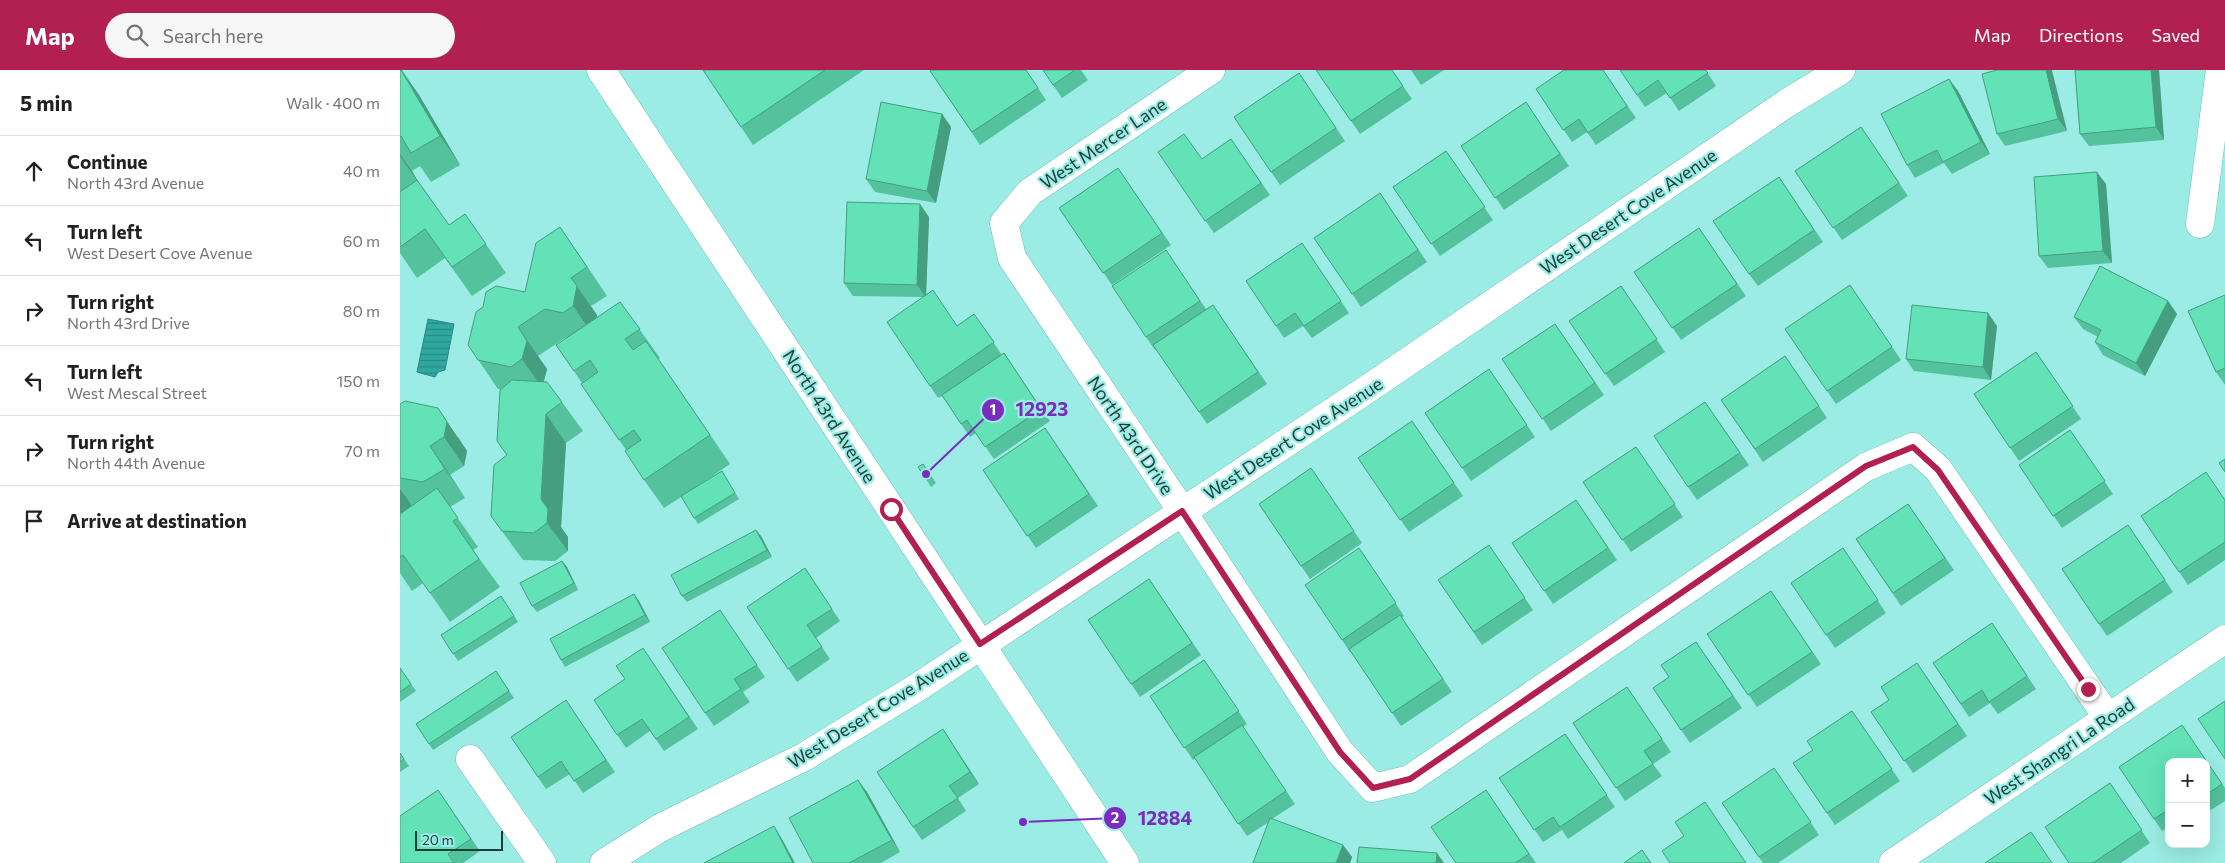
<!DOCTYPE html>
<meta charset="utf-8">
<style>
:root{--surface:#fff;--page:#f6f6f6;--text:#202124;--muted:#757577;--line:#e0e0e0;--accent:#b12050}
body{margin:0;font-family:Commissioner,sans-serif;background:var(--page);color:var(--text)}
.controls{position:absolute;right:15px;bottom:15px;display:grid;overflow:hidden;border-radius:10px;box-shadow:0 5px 20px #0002}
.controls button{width:45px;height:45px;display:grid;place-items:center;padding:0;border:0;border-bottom:1px solid var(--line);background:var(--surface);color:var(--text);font:25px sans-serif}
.scale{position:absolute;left:15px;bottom:12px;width:88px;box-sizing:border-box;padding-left:5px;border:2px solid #1c3e3b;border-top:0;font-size:14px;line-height:18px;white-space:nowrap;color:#1c3e3b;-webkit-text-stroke:4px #9bece4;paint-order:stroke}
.stop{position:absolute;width:15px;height:15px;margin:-11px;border:4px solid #b12050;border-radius:50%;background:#fff}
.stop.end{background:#b12050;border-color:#fff;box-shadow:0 1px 5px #0008}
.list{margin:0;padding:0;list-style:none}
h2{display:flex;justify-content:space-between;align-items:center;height:65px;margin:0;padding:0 20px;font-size:21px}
h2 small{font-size:16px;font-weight:400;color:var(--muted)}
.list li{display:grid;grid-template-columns:32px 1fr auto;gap:15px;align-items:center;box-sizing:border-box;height:70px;padding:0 20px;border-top:1px solid var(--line)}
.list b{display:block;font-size:19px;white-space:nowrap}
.list p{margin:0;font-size:16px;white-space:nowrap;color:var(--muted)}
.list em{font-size:16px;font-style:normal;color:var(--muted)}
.icon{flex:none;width:28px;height:28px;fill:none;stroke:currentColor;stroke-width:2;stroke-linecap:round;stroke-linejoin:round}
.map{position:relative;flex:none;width:1825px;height:793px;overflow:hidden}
header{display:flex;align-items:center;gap:30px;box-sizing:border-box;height:70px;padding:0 25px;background:var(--accent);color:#fff}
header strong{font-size:24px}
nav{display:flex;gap:28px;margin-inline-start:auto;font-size:18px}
.search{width:350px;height:45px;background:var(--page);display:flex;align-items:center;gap:12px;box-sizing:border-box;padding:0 18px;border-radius:28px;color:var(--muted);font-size:19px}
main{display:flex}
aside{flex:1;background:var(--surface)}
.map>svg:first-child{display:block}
.water{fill:url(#water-rules);stroke:#298882}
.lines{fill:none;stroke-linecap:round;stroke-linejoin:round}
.street-casing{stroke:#70c0b8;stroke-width:29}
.secondary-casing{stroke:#70c0b8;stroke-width:29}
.street{stroke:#fff;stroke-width:28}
.secondary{stroke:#fff;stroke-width:28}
.wall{fill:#54c29d}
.shaded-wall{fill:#459e7f}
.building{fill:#62e2b6;stroke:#459e7f}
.route{stroke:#b12050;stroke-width:6}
.labels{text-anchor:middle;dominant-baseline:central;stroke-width:4.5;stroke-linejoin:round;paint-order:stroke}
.street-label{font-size:18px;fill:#1c3e3b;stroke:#9bece4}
.leader{fill:none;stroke:#7b2cbf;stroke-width:2}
.callout-dot{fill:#7b2cbf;stroke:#9bece4;stroke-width:2}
.mark-label{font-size:15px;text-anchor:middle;font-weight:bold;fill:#fff}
.callout-label{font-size:19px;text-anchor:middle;font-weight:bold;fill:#7b2cbf;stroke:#9bece4;stroke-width:4.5;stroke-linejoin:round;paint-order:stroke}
</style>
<header>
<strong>Map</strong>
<div class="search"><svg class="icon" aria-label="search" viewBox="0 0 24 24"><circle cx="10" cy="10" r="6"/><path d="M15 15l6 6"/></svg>Search here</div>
<nav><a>Map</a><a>Directions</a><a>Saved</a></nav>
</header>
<main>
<aside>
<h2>5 min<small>Walk · 400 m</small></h2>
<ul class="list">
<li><svg class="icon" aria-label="ahead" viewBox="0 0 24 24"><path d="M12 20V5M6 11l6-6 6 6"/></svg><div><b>Continue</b><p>North 43rd Avenue</p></div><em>40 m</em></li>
<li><svg class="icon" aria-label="left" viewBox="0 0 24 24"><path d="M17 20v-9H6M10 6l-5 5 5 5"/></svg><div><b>Turn left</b><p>West Desert Cove Avenue</p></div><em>60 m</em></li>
<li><svg class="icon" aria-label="right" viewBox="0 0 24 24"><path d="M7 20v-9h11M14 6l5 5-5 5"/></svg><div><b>Turn right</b><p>North 43rd Drive</p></div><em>80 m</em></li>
<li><svg class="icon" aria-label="left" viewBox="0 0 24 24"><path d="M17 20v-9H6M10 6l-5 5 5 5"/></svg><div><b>Turn left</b><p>West Mescal Street</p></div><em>150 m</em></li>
<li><svg class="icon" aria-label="right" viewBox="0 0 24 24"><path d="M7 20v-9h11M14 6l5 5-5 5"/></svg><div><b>Turn right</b><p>North 44th Avenue</p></div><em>70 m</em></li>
<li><svg class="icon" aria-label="arrive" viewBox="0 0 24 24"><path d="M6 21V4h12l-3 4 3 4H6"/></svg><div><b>Arrive at destination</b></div></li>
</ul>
</aside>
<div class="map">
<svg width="1825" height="793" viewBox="0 0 1825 793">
<defs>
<pattern id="water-rules" width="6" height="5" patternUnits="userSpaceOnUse" patternTransform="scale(1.25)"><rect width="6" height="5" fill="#2fa8a0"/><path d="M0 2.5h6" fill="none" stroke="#278a84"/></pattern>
</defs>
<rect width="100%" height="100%" fill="#9bece4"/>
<path class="water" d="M28,249l26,5 -9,46 -7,2 -3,5 -18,-5z"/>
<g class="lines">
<defs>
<path id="street" d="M811,0l-181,122 -26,31 8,35 170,253 158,241 33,36 37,-9 456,-312 47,-20 25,22 170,249
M1800,154l20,-154
M70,689l72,104
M204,793l56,-35 144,-71 114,-70 454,-301 415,-283 54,-33
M1493,793l332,-224"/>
<path id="secondary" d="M201,0l524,793"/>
</defs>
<use href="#street" class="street-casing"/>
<use href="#secondary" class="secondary-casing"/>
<use href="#street" class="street"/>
<use href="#secondary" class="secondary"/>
</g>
<path class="wall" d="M0,0h2l17,25 41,70 -29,17 -11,-16 -8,5 5,9 32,45 16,-11 41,59 -34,23 -27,-38 -28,20 -17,-25z
M303,0h161l-111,75z
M626,0l20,30 -66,45 -50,-74z
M643,0h38l7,10 -26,18z
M916,0h76l20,29 -52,35z
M1011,0h33l-23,15z
M1203,0l33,48 -40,27 -9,-13 -15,10 -36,-53z
M1220,0h86l10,16 -37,25 -12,-18 -22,14z
M1675,0h84l5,70 -75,6 -9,-12z
M1652,1l15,60 -62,15 -8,-12z
M899,3l46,68 -65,44 -46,-68z
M1549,9l9,12 32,63 -38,20 -8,-11 -29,15 -8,-13z
M1126,32l43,64 -65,44 -43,-64z
M542,44l9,13 -15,76 -61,-11 -9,-13z
M1461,57l47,69 -66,44 -47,-69z
M831,69l39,56 -56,38 -56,-81 44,7z
M1046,81l47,69 -53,36 -47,-69z
M718,98l53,77 -59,40 -53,-77z
M1379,107l44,65 -65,44 -9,-12z
M1706,114l6,79 -64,5 -9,-12z
M980,123l47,69 -66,45 -47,-69z
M529,147l-3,78 31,31 17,-12 28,41 2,-2 46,68 -56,38 -18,-26 -6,4 -28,-41 -4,2 -8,-12 -8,-89 -69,-1 -9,-13z
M160,157l47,69 -16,10 6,9v3l23,-16 40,56 -2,1 72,105 -32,22 28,-8 13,21 -41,25 -17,-27 -17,11 -20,-28 -18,-30 -45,-66 1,-1 -26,-38 11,-7h-2l-27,18 9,13 -3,12 18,21 21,29 -17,12 -5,84 7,10v14l-13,10 -32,-1 -32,-44 16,-60 -10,-15 4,-52h-3l-30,-44 57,-53z
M1299,158l47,68 -65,44 -47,-68z
M902,173l47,70 -37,25 -9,-12 -19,12 -38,-57z
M766,180l40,59 7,-4 54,79 -60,40 -51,-75 -1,1 -9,-13z
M1450,215l51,75 -65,44 -51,-75z
M1221,216l44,66 -51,34 -45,-65z
M1825,225v90l-9,-13z
M1768,231l9,13 -32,62 -42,-21 -8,-13 3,-5 -15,-8 -9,-12z
M1155,254l49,71 -53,36 -49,-72z
M1597,256l-6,54 -77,-9 -8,-12z
M1636,282l45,67 -62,42 -45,-67z
M1385,286l42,62 -64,44 -42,-62z
M1089,299l46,68 -64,44 -46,-68z
M1305,332l44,63 -52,35 -9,-13z
M0,334l58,33 9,14 -3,15 -14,9 15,23 -15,9 28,40 -5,3 27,37 -50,35 -27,-39 -11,8 -12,-18z
M1012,351l51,75 -54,36 -51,-74z
M645,358l53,78 -62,42 -53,-78z
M1670,360l43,64 -51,34 -43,-63z
M1236,377l47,70 -52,35 -48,-70z
M523,394l13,19 -5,4 -13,-20z
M911,398l51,75 -52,36 -51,-75z
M1825,429v61l-37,25 -47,-69z
M1176,430l41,60 -64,44 -41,-61z
M1508,434l46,66 -53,36 -45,-67z
M1728,455l45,67 -66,44 -45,-67z
M361,466l11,21 -85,45 -5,-6z
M1089,475l44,65 -51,35 -44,-65z
M1443,478l43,65 -51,35 -44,-65z
M162,491l5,6 11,23 -41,22 -5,-6z
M968,491l36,55 -2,2 50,74 -51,34 -50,-74h-1l-8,-12z
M405,498l35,53 -24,17 14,21 -33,23 -50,-75z
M749,509l52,76 -61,42 -52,-77z
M1371,521l50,73 -64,43 -50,-73z
M101,526l17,26 -60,39 -17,-26z
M239,531l11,21 -85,45 -4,-7z
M328,552l37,55 -22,15 7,10 -36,24 -9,-13z
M1592,553l44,66 -38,25 -8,-11 -21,14 -36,-54z
M1296,572l46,66 -52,35 -37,-55 16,-11z
M243,578l55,81 -34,22 -14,-20 -24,17 -32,-48 31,-21z
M804,590l43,64 -4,3 52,77 -23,15 71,26 9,12 -2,6h-97l16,-41 -22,14 -52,-77 -2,1 -43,-64z
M1517,593l50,73 -54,37 -42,-61 18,-12z
M0,598l16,23 -16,11z
M96,601l18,27 -81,52 -17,-26z
M1227,617l44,65 -18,12 9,12 -37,25 -52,-78z
M166,630l49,72 -32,21 -13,-19 -24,15 -35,-52z
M1452,641l48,70 -65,44 -42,-62 20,-13z
M1782,655l43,63v13l-19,12v-51h-37v65l-7,4 -43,-64z
M543,659l36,55 -21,14 8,13 -44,29 -9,-13z
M1165,664l50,73 -47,32 -6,-9 -19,12 -44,-64z
M0,683l9,13 -9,6z
M1374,698l45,67 -41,28h-15l-41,-60z
M1710,713l40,60 -29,20h-52z
M38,720l42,61 -17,12h-63z
M1086,720l50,73h-80z
M467,722l33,60 -19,11h-68z"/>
<path class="shaded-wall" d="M1,0l18,25 41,70 -20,-29z
M1646,0h6v1l15,60 -9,-12z
M1751,0h8l5,70 -8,-13z
M1549,9l9,12 32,63 -9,-12z
M542,44l9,13 -15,76 -9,-12z
M0,84l12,17 10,17 -20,-29 -2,-3z
M1697,102l9,12 6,79 -9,-12z
M520,134l9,13 -3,80 -9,-12z
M160,157l20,29 27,40 -20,-29z
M171,208l26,37 -4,20 -20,-29z
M1768,231l9,13 -32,62 -9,-13z
M1588,243l9,13 -6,54 -8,-13z
M118,257l29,42 -5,19 -20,-29z
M246,271l20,29 64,94 -20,-29z
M38,338l29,43 -3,15 -20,-29z
M146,344l20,29 -5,84 7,10v14l-21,-28 -6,-24z
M30,376l20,29 15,23 -20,-29z
M0,419l11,15 -7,32 -4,-5z
M356,460l5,6 11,21 -5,-7z
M162,491l5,6 11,23 -4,-7z
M234,524l5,7 11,21 -5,-7z
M543,659l8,13 28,42 -9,-12z
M458,710l9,12 33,60 -8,-12z
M374,756l8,13 13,24h-2z
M943,775l9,12 -2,6h-14z
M1037,783l7,10h-8z"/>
<path class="building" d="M0,0h1l39,66 -29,17 -10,-17 -1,1z
M303,0h122l-84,57z
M532,0h94l12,18 -66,44 -42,-61z
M643,0h32l-22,15z
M916,0h76l11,16 -52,35z
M1164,0h39l24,36 -39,27 -9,-14 -16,11 -27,-41z
M1220,0h85l3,3 -38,25 -12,-18 -21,15z
M1597,0h49l12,49 -61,15 -15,-60z
M1675,0h76l5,57 -76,7z
M899,3l37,55 -65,44 -37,-55z
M1549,9l32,63 -38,20 -6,-12 -30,15 -26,-51z
M481,32l61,12 -15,77 -61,-12z
M1126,32l34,52 -65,44 -34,-52z
M1461,57l38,56 -66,45 -38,-57z
M784,64l18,25 29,-20 30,44 -56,38 -47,-69z
M1046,81l39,56 -54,37 -38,-57z
M718,98l44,65 -59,40 -44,-65z
M1697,102l6,79 -64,5 -5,-79z
M1379,107l35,53 -65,44 -36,-53z
M17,110l32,45 16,-11 21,30 -34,23 -27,-38 -25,18v-55z
M980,123l38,57 -66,44 -38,-56z
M447,132l73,2 -3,81 -73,-2z
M160,157l27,40 -16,11 6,8 -4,20 -10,7 -18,-4 -27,18 9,14 -5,18 -11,8 -33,-7 -10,-15 8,-33 7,-5 3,-15 10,-6 29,6 11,-49z
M1299,158l38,56 -65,44 -38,-56z
M902,173l39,58 -37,25 -9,-13 -19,13 -30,-45z
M766,180l34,51 -54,36 -34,-51z
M1700,196l68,35 -32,62 -41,-21 6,-12 -27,-13z
M1450,215l42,62 -65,44 -42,-62z
M1221,216l36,53 -52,35 -36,-53z
M533,220l24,36 17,-12 20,28 -64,44 -43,-64z
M1825,225v73l-9,4 -28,-61z
M220,232l20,27 -15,10 8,11 13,-9 64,94 -66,45 -19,-29 16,-11 -7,-10 -15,10 -38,-56 17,-12 -8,-12 -16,11 -18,-26z
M813,235l45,67 -59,40 -46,-67z
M1512,235l76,8 -5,54 -77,-8z
M1155,254l40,59 -53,36 -40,-60z
M1636,282l37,54 -63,42 -36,-54z
M604,283l37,56 -56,38 -18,-27 -6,4 -19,-29z
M1385,286l34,50 -64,43 -34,-49z
M1089,299l38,56 -65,43 -37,-55z
M112,310l35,2 15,20 -16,12 -5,85 7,10 -1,14 -13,10 -32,-2 -11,-15 3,-51 13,-10 -10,-14 3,-51z
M5,331l33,7 9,14 -3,15 -14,9 15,23 -22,13 -23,-4v-74z
M1305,332l35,51 -52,34 -34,-51z
M1012,351l42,62 -54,37 -42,-62z
M645,358l44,66 -62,42 -44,-66z
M1670,360l35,51 -52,35 -34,-51z
M1236,377l39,57 -53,36 -39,-58z
M1825,389v13l-6,-9z
M523,394l8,13 -4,3 -9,-13z
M911,398l43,63 -53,35 -42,-62z
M322,401l13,22 -41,25 -13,-22z
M1806,402l19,28v42l-46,30 -38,-56z
M37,418l21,30 -5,3 26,38 -49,34 -27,-38 -3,2v-43z
M1176,430l32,48 -64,43 -32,-48z
M1508,434l37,54 -52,35 -37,-54z
M1728,455l37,55 -66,44 -37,-55z
M356,460l11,20 -85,46 -11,-21z
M1089,475l36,53 -51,34 -36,-52z
M959,478l37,55 -54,37 -37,-55z
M1443,478l35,52 -52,35 -35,-52z
M162,491l12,22 -42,23 -12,-23z
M405,498l27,41 -25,16 15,22 -34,22 -41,-62z
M749,509l43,64 -61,41 -43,-64z
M1371,521l41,61 -64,43 -41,-61z
M234,524l11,21 -84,45 -11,-21z
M101,526l13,20 -61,38 -12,-19z
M320,540l37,55 -23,14 7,10 -36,24 -43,-65z
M1000,545l43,64 -51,34 -43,-64z
M1592,553l35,53 -38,26 -7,-12 -21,14 -28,-41z
M1296,572l37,54 -52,34 -28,-42 16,-11 -8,-12z
M243,578l46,69 -33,22 -14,-20 -25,16 -23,-35 31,-21 -9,-13z
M804,590l35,51 -55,37 -34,-52z
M1517,593l41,61 -54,37 -33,-49 18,-12 -8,-13z
M0,598l11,16 -11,8z
M96,601l13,20 -80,53 -13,-20z
M1227,617l35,52 -18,12 9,13 -37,24 -43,-65z
M166,630l40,60 -32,21 -13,-20 -23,16 -27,-40z
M1825,631v58l-27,-40z
M1452,641l40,58 -65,44 -34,-50 20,-13 -6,-9z
M842,655l44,66 -48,33 -44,-67z
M1782,655l40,59 -16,11v-33h-37v47l-15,10 -35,-52z
M543,659l27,43 -21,14 9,12 -45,29 -36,-55z
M1165,664l42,61 -47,32 -7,-10 -19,13 -35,-52z
M0,683l4,6 -4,3z
M1374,698l37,54 -52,35 -37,-54z
M458,710l34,60 -43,23h-36l-24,-45z
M1710,713l32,47 -49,33h-24l-24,-36z
M38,720l33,49 -23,15 6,9h-54v-47z
M1086,720l43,64 -14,9h-59l-25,-36z
M1305,732l41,61h-76l-8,-12 22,-15 -9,-14z
M870,748l73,27 -7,18h-83z
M374,756l19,37h-89z
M1631,762l21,31h-67z
M959,777l78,6 -1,10h-79z
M1242,780l9,13h-27z"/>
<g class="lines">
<path class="route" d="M491,439l89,135 202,-133 158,241 33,36 37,-9 456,-313 47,-19 25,23 150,219"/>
</g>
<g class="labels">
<g class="street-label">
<text transform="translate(703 73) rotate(-34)">West Mercer Lane</text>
<text transform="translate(1228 141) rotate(-34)">West Desert Cove Avenue</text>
<text transform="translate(430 346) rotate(57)">North 43rd Avenue</text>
<text transform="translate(731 365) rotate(56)">North 43rd Drive</text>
<text transform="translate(893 368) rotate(-33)">West Desert Cove Avenue</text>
<text transform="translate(478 638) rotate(-32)">West Desert Cove Avenue</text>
<text transform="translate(1659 681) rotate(-34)">West Shangri La Road</text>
</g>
</g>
<path class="leader" d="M526 404L593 340M623 752L715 748"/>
<g class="callout-dot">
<circle cx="526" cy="404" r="5"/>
<circle cx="623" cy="752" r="5"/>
<circle cx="593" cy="340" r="12"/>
<circle cx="715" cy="748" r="12"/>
</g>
<g class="mark-label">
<text x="593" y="345">1</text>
<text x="715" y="753">2</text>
</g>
<g class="callout-label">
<text x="642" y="346">12923</text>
<text x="765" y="755">12884</text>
</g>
</svg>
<div class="controls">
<button>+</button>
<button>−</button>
</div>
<div class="scale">20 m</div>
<div class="stop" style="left:491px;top:439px"></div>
<div class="stop end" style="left:1688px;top:619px"></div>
</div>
</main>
